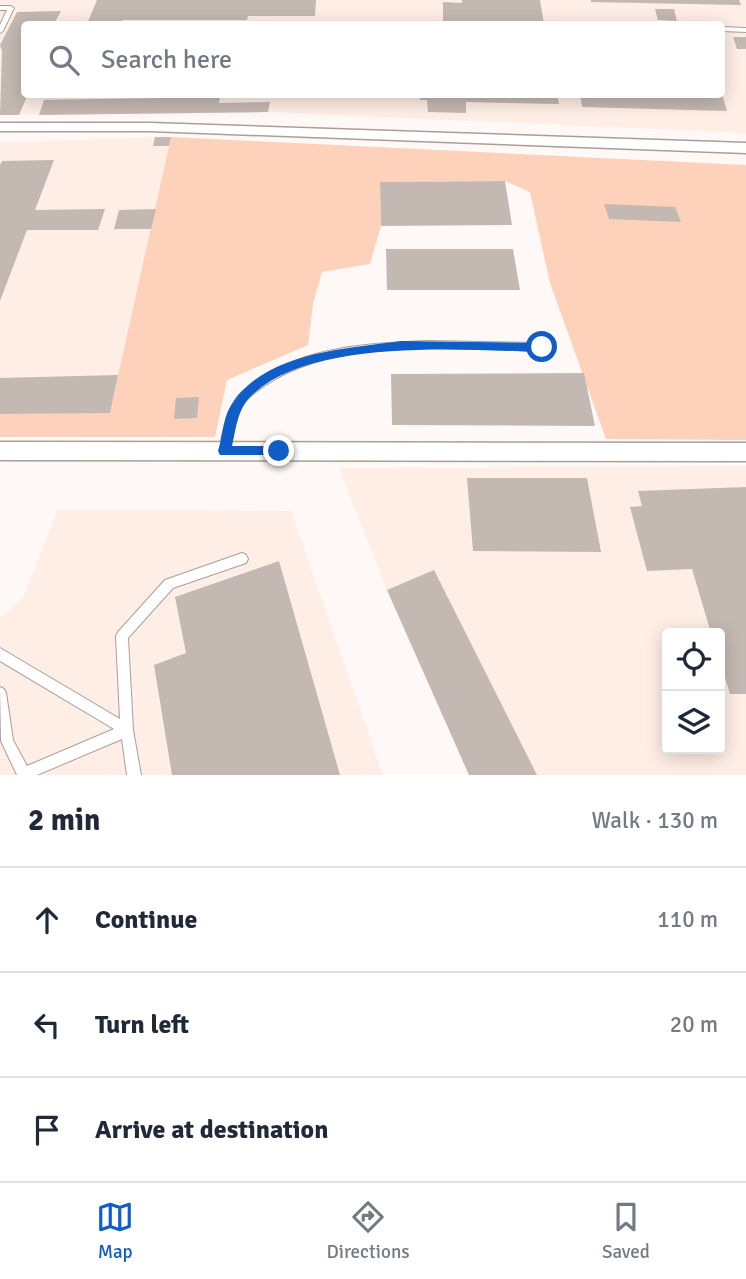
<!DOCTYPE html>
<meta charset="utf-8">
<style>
:root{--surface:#fff;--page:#f6f6f7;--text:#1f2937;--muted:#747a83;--line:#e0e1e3;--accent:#0f5dc7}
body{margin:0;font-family:Signika,sans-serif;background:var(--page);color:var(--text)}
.controls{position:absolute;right:21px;bottom:21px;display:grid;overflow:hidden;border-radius:7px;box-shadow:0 4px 18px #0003}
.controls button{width:63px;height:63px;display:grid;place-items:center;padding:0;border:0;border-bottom:2px solid var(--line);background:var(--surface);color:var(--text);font:35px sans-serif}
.stop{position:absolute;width:21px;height:21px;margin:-16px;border:5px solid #0f5dc7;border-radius:50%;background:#fff}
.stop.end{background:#0f5dc7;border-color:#fff;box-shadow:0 2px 7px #0008}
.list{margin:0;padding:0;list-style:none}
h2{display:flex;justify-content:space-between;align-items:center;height:91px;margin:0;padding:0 28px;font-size:30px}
h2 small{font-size:23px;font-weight:400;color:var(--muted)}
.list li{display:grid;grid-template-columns:46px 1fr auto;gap:21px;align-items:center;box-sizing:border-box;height:105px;padding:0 28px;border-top:2px solid var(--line)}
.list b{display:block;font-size:26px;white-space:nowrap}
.list em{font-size:23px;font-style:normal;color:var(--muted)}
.icon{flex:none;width:38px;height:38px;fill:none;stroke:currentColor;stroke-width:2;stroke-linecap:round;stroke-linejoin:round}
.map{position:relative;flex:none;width:746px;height:775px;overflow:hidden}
.search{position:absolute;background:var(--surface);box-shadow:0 4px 18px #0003;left:21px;right:21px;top:21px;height:77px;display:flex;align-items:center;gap:18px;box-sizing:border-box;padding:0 24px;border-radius:7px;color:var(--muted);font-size:26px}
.sheet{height:406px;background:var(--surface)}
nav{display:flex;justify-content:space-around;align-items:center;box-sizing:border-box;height:98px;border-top:2px solid var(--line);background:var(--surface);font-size:19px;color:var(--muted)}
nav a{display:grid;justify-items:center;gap:4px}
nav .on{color:var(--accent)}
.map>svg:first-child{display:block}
.built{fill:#feeee5;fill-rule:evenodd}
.green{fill:#fed1ba}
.building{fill:#c4b8b2}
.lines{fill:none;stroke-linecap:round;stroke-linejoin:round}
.lane-casing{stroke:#aa9e99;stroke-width:2}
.street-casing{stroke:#aa9e99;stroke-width:3}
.lane{fill:#fff;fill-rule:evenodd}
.street{fill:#fff;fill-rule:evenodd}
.route{fill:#0f5dc7}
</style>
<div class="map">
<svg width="746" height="775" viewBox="0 0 746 775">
<rect width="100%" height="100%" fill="#fef9f6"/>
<path class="built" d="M0,0h746v133l-478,-21 -268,3zM24,24h698v70h-698z
M171,137l-61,276 -110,1v-272z
M746,466v309h-277l-82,-185 -48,-122zM667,633h53v116h-53z
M58,509l233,2 92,264h-383v-157l23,-20z"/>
<path class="green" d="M171,137l575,28v275l-140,-1 -56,-156 -20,-91 -25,-11 -125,1 1,44 -11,38 -48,8 -9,32 -5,41 -81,35 -12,57h-215v-23l110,-2z"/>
<path class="building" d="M97,0h219l-1,16h-67l-1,4h-125l-2,4h-33z
M462,0h78l4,24h-101v-22l19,1z
M591,0h148l2,5 -150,-3z
M655,9h19l3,12 -19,-1z
M61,11l-7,13h-30v70h4l-9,21h-19l2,-64 -2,-6 17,-33z
M733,37h13v12h-9z
M420,94h137l2,10 -93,-2v11l-38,-1 -1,-12h-7z
M580,94h142l5,17 -145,-4z
M220,97l-1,6 51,-1 -2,10 -229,3 5,-15z
M155,137h16l-2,9h-16z
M54,160l-19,50 70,-1 -7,21h-71l-27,71v-136l2,-4z
M505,181l7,44 -131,1 -1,-44z
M604,204l71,3 6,15 -72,-3z
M156,209l-5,20h-37l5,-19z
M386,249h127l7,41h-133z
M584,373l11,53 -203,-1 -1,-51z
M118,375l-8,38 -110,1v-36z
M199,397l-2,21 -23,1 2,-21z
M467,478h120l14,74 -128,-1z
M746,487v207h-16l-10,-33v-28h-9l-19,-64 -45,2 -17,-64 12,-1 -4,-15z
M279,561l61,214h-168l-18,-110 32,-12 -11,-56z
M434,570l103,205h-68l-82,-185z"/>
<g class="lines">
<defs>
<path id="lane" d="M0,6h11l3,2 -11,23 -3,2v-8l7,-15h-7z
M722,27l24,1v4l-24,-1z
M429,341l113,2 5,4 -5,4c-84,-2 -206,-15 -278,35 -7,5 -15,10 -20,17 -11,15 -10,35 -16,51l-4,2 -4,-2 -1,-3c4,-19 7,-40 19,-55 6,-7 14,-12 21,-17 49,-33 113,-36 170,-38z
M242,553l4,2 2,4 -2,4 -73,25 -45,50 5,92 8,45h-14l-5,-36 -85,36h-20l-16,-34 -1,-54 4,2 2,4 7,47 14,26 87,-37 -114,-68v-13l120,71 -4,-83 2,-4 47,-52z"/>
<path id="street" d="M0,123h150l596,20v10l-596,-22h-150z
M0,442l746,1v18l-746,-1z"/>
</defs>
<use href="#lane" class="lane-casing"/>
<use href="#street" class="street-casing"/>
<use href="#lane" class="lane"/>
<use href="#street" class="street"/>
</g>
<path class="route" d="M401,341l141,2 6,4 -6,5c-79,-2 -231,-15 -291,44 -14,14 -15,33 -19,50h47l6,5 -1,4h-64l-2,-4c4,-13 5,-30 11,-42 32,-57 115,-60 172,-68z"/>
</svg>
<div class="controls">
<button><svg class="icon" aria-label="locate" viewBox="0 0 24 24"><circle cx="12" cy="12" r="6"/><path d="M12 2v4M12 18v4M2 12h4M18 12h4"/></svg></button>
<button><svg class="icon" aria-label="layers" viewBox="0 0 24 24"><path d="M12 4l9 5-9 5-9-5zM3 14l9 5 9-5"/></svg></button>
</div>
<div class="stop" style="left:542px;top:347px"></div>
<div class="stop end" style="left:279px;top:451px"></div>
<div class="search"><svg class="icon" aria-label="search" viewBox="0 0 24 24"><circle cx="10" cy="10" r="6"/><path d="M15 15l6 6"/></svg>Search here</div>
</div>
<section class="sheet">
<h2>2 min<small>Walk · 130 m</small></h2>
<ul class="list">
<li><svg class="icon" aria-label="ahead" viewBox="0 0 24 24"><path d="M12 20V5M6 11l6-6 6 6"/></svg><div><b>Continue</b></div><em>110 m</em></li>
<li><svg class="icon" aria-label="left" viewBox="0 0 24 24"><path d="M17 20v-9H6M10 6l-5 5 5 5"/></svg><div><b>Turn left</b></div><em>20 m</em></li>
<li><svg class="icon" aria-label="arrive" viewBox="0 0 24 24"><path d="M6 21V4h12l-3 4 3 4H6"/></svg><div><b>Arrive at destination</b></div></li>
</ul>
</section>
<nav>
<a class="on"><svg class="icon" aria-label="map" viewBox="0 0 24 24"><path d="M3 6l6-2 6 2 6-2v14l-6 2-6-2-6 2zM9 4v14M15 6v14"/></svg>Map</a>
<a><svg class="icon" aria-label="directions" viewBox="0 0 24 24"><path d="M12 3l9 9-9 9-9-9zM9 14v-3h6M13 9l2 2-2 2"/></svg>Directions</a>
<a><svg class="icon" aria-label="saved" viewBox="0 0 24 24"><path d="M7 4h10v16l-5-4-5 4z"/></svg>Saved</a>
</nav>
